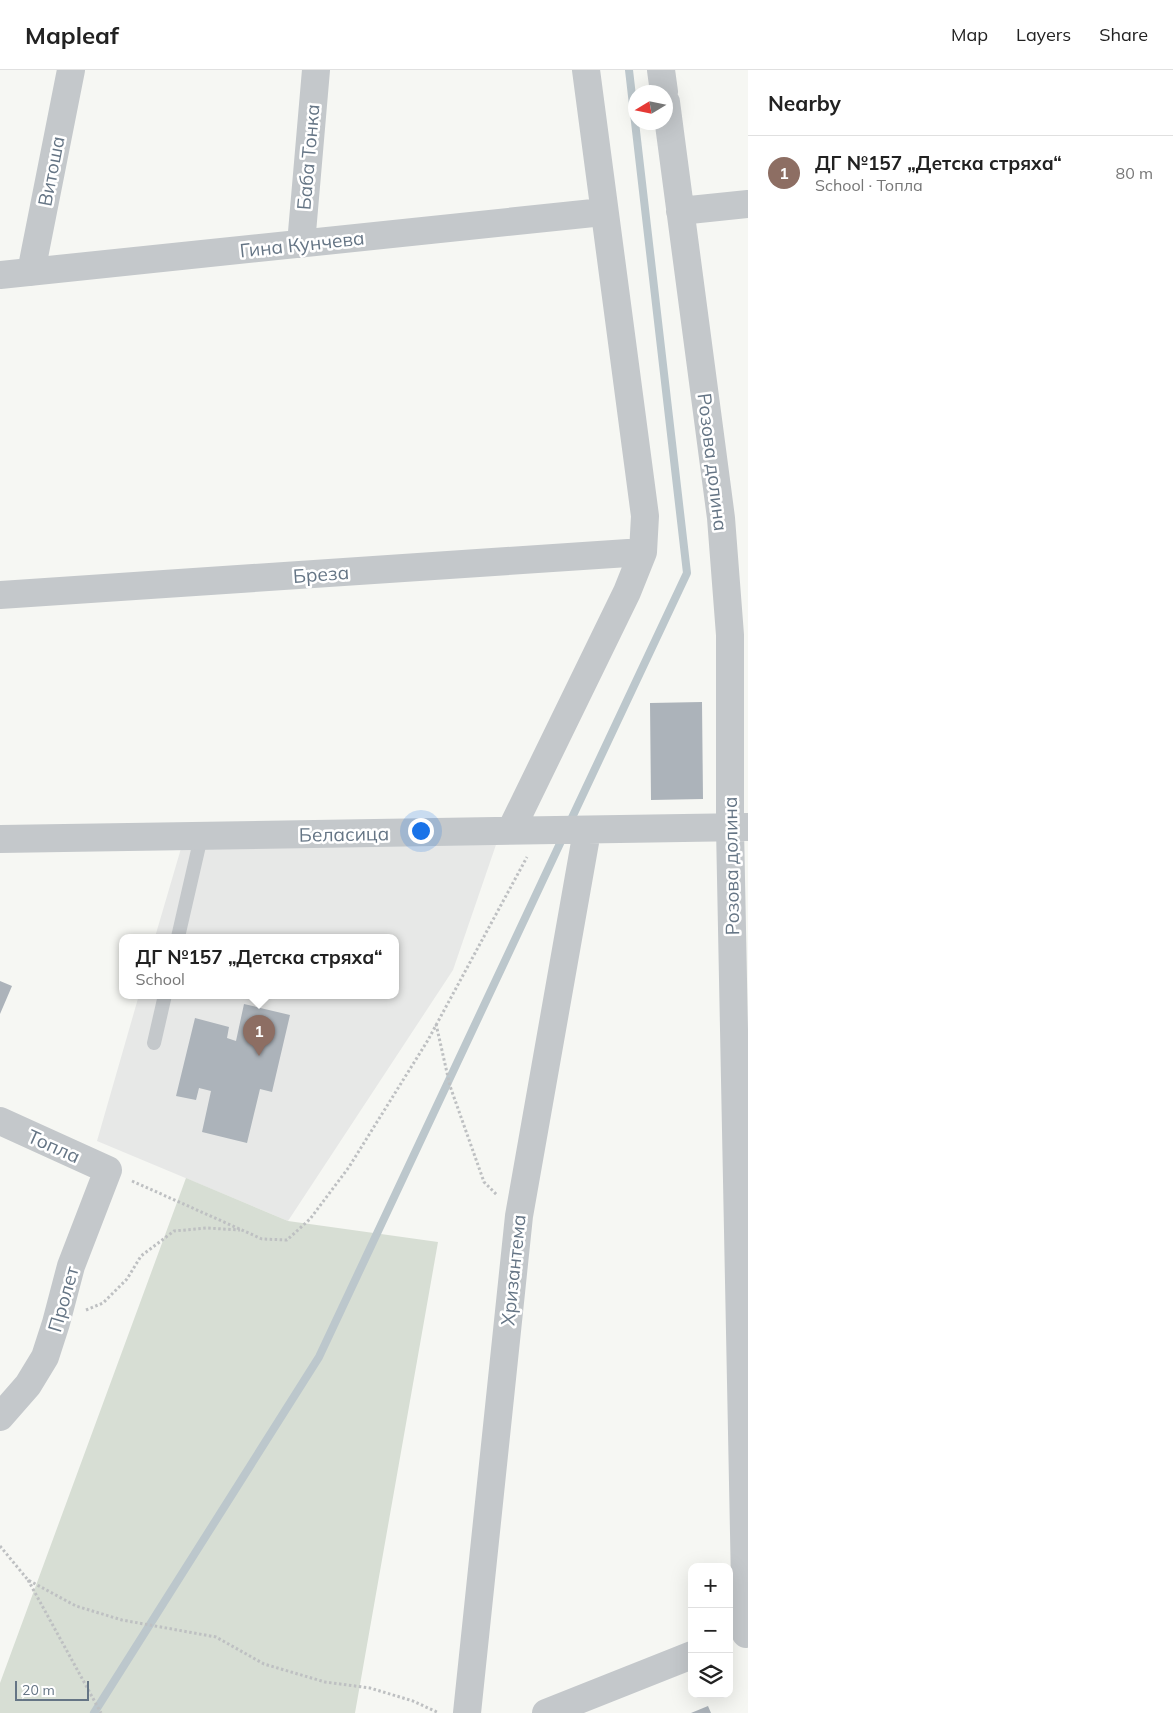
<!DOCTYPE html>
<meta charset="utf-8">
<style>
:root{--surface:#fff;--page:#f6f6f6;--text:#222;--muted:#767676;--line:#e0e0e0;--accent:#e95d21}
body{margin:0;font-family:Mulish,sans-serif;background:var(--page);color:var(--text)}
.controls{position:absolute;right:15px;bottom:15px;display:grid;overflow:hidden;border-radius:10px;box-shadow:0 5px 20px #0002}
.controls button{width:45px;height:45px;display:grid;place-items:center;padding:0;border:0;border-bottom:1px solid var(--line);background:var(--surface);color:var(--text);font:25px sans-serif}
.compass{position:absolute;left:628px;top:15px;width:45px;height:45px;border-radius:50%;background:var(--surface);box-shadow:0 5px 20px #0002;rotate:260deg}
.scale{position:absolute;left:15px;bottom:12px;width:74px;box-sizing:border-box;padding-left:5px;border:2px solid #657585;border-top:0;font-size:14px;line-height:18px;white-space:nowrap;color:#657585;-webkit-text-stroke:4px #fff;paint-order:stroke}
.you{position:absolute;left:420px;top:760px;width:18px;height:18px;margin:-12px;border:4px solid #fff;border-radius:50%;background:#1a73e8;box-shadow:0 0 0 8px #1a73e833}
.badge{display:grid;place-items:center;width:32px;height:32px;border-radius:50%;background:var(--accent);color:#fff;font-size:16px;font-weight:700}
.pin{position:absolute;translate:-50% -41px;filter:drop-shadow(0 1px 2px #0008)}
.pin::after{content:'';position:absolute;top:26px;width:18px;height:15px;background:inherit;clip-path:polygon(0 0,100% 0,50% 100%)}
.popup{position:absolute;left:119px;top:864px;width:280px;height:65px;box-sizing:border-box;display:grid;place-content:center;border-radius:10px;background:var(--surface);filter:drop-shadow(0 1px 4px #0005);font-size:16px;white-space:nowrap;color:var(--muted)}
.popup b{font-size:19px;color:var(--text)}
.popup::after{content:'';position:absolute;left:50%;top:100%;margin-left:-10px;border:10px solid transparent;border-top-color:var(--surface)}
.list{margin:0;padding:0;list-style:none}
h2{display:flex;justify-content:space-between;align-items:center;height:65px;margin:0;padding:0 20px;font-size:21px}
h2 small{font-size:16px;font-weight:400;color:var(--muted)}
.list li{display:grid;grid-template-columns:32px 1fr auto;gap:15px;align-items:center;box-sizing:border-box;height:75px;padding:0 20px;border-top:1px solid var(--line)}
.list b{display:block;font-size:19px;white-space:nowrap}
.list p{margin:0;font-size:16px;white-space:nowrap;color:var(--muted)}
.list em{font-size:16px;font-style:normal;color:var(--muted)}
.icon{flex:none;width:28px;height:28px;fill:none;stroke:currentColor;stroke-width:2;stroke-linecap:round;stroke-linejoin:round}
.map{position:relative;flex:none;width:748px;height:1643px;overflow:hidden}
header{display:flex;align-items:center;gap:30px;box-sizing:border-box;height:70px;padding:0 25px;background:var(--surface);border-bottom:1px solid var(--line)}
header strong{font-size:24px}
nav{display:flex;gap:28px;margin-inline-start:auto;font-size:18px}
main{display:flex}
aside{flex:1;background:var(--surface)}
.map>svg:first-child{display:block}
.built{fill:#e7e8e7}
.green{fill:#d7ded4}
.lines{fill:none;stroke-linecap:round;stroke-linejoin:round}
.stream{stroke:#bcc7cc;stroke-width:8}
.building{fill:#acb3ba}
.path{stroke:#bec0c2;stroke-width:3;stroke-dasharray:2.5 2.5;stroke-linecap:butt}
.lane{stroke:#c4c8cb;stroke-width:14}
.street{stroke:#c4c8cb;stroke-width:28}
.labels{text-anchor:middle;dominant-baseline:central;stroke-width:5;stroke-linejoin:round;paint-order:stroke}
.street-label{font-size:19px;fill:#657585;stroke:#fff}
</style>
<header>
<strong>Mapleaf</strong>
<nav><a>Map</a><a>Layers</a><a>Share</a></nav>
</header>
<main>
<div class="map">
<svg width="748" height="1643" viewBox="0 0 748 1643">
<rect width="100%" height="100%" fill="#f6f7f3"/>
<path class="built" d="M499,766l-46,134 -165,251 -191,-80 42,-146h256v-58h-240l27,-92z"/>
<path class="green" d="M186,1108l102,43 150,21 -83,471h-355v-30z"/>
<g class="lines">
<path class="stream" d="M569,754l118,-251 -58,-503
M94,1643l225,-356 245,-522"/>
</g>
<path class="building" d="M702,632l1,97 -52,1 -1,-97z
M0,911l12,5 -12,28z
M244,934l46,11 -18,77 -12,-3 -13,54 -45,-11 9,-41 -12,-3 -3,12 -20,-4 19,-78 34,9 -2,11 9,3z
M708,1636l3,7h-20z"/>
<g class="lines">
<path class="path" d="M436,954l14,62 34,96 13,13
M132,1111l130,58 25,1 23,-21 39,-52 79,-127 99,-183
M86,1240l17,-7 24,-24 14,-23 33,-25 33,-3 33,2
M0,1476l28,34 48,26 46,14 94,17 48,27 61,18 45,6 43,13 26,12
M28,1510l73,133"/>
<path class="lane" d="M178,867l23,-100
M154,973l11,-48"/>
<path class="street" d="M661,0l3,22
M666,32l55,416 9,117v193l16,806
M680,141l68,-7
M301,174l15,-174
M31,202l40,-202
M0,205l603,-63
M0,525l643,-43
M511,760l116,-238 16,-40 2,-36 -59,-446
M0,769l747,-12
M0,1051l108,49 -37,96 -15,57 -11,34 -17,28 -28,32
M467,1643l52,-497 68,-385
M546,1643l146,-58"/>
</g>
<g class="labels">
<g class="street-label">
<text transform="translate(308 87) rotate(-85)">Баба Тонка</text>
<text transform="translate(51 101) rotate(-79)">Витоша</text>
<text transform="translate(302 174) rotate(-6)">Гина Кунчева</text>
<text transform="translate(713 392) rotate(83)">Розова долина</text>
<text transform="translate(321 504) rotate(-4)">Бреза</text>
<text transform="translate(344 764) rotate(-1)">Беласица</text>
<text transform="translate(731 796) rotate(-91)">Розова долина</text>
<text transform="translate(54 1076) rotate(24)">Топла</text>
<text transform="translate(513 1200) rotate(-84)">Хризантема</text>
<text transform="translate(63 1229) rotate(-74)">Пролет</text>
</g>
</g>
</svg>
<div class="controls">
<button>+</button>
<button>−</button>
<button><svg class="icon" aria-label="layers" viewBox="0 0 24 24"><path d="M12 4l9 5-9 5-9-5zM3 14l9 5 9-5"/></svg></button>
</div>
<svg class="compass" viewBox="-18 -18 36 36"><path d="M0-13l5 13h-10z" fill="#e53935"/><path d="M0 13l5-13h-10z" fill="#767676"/></svg>
<div class="scale">20 m</div>
<div class="you"></div>
<div class="pin badge" style="left:259px;top:986px;background:#8d6e63">1</div>
<div class="popup"><b>ДГ №157 „Детска стряха“</b>School</div>
</div>
<aside>
<h2>Nearby<small></small></h2>
<ul class="list">
<li><span class="badge" style="background:#8d6e63">1</span><div><b>ДГ №157 „Детска стряха“</b><p>School · Топла</p></div><em>80 m</em></li>
</ul>
</aside>
</main>
